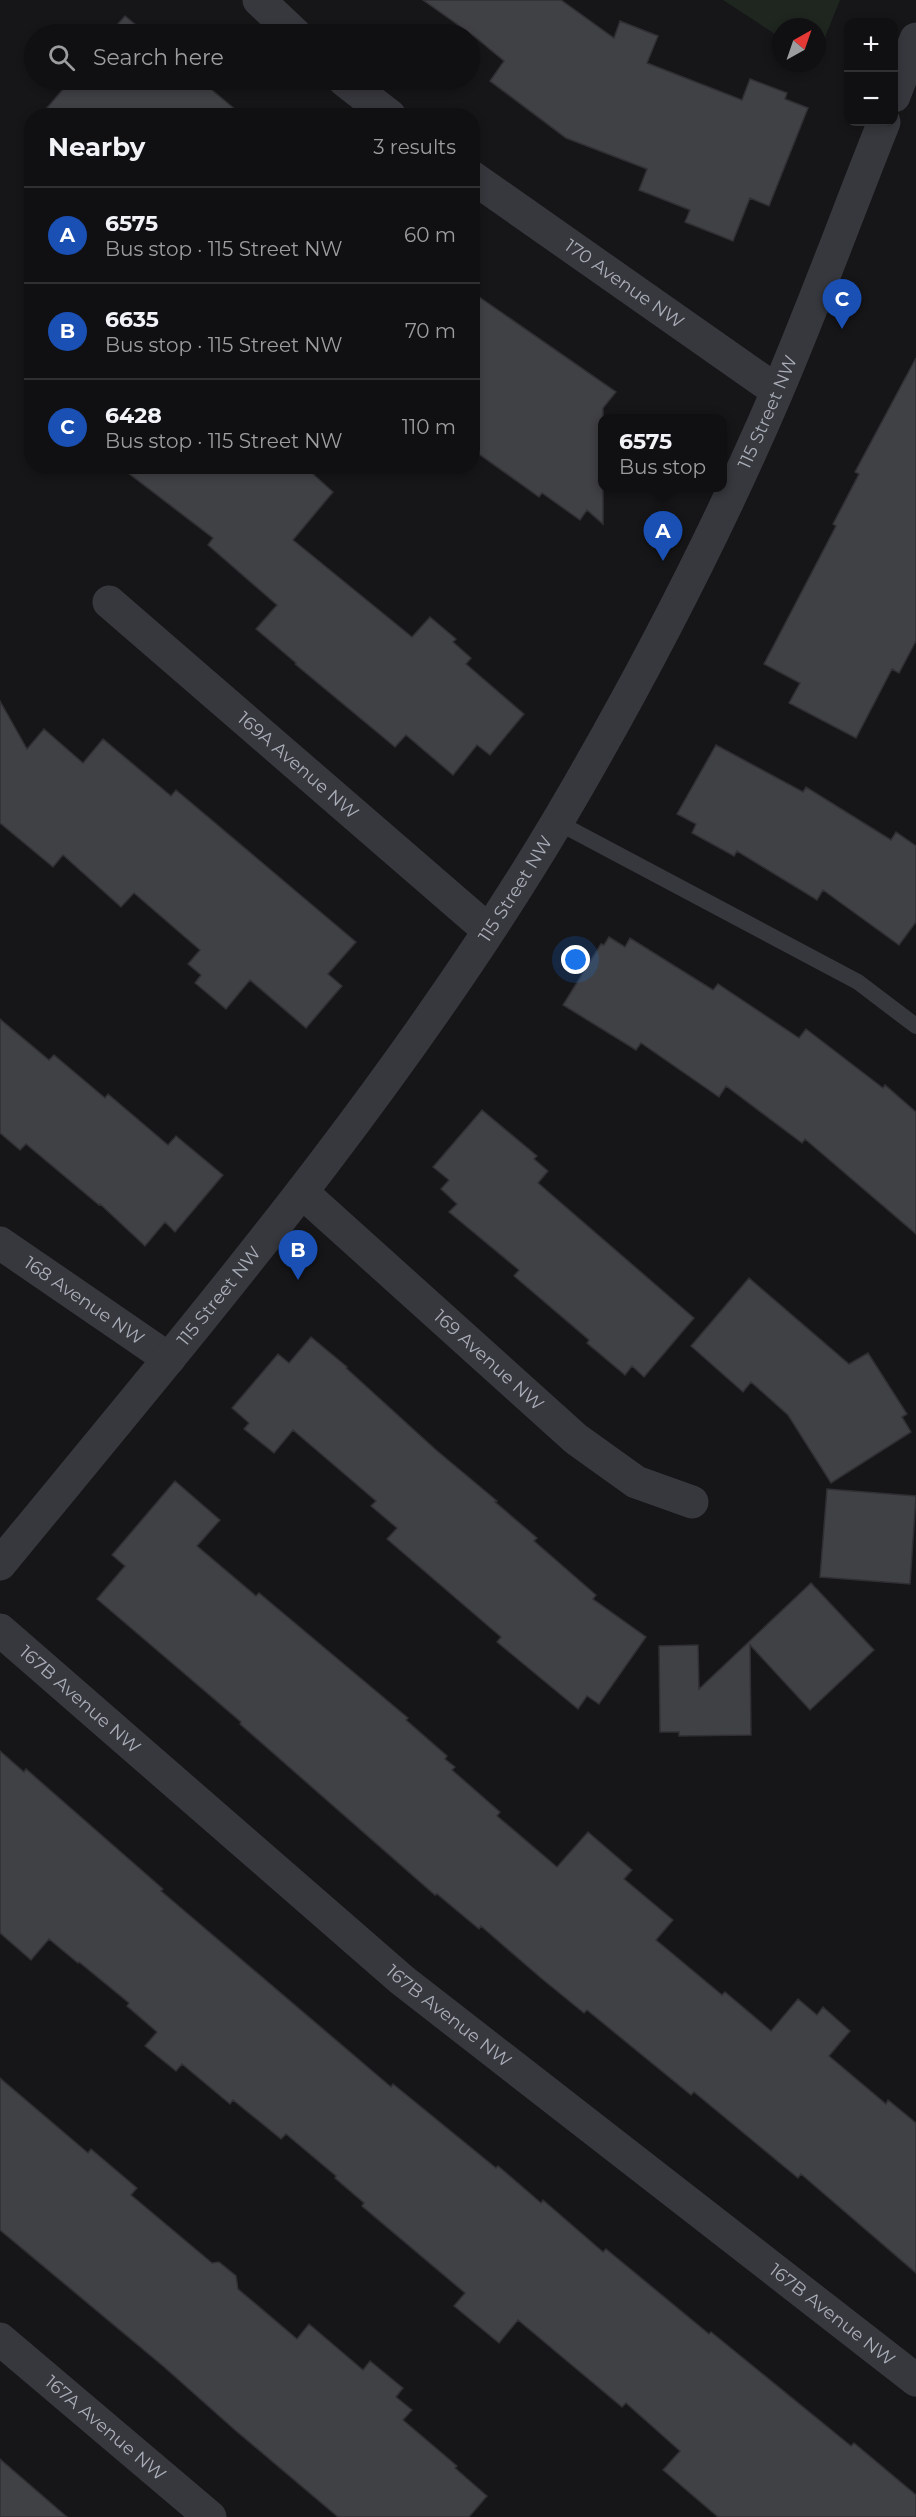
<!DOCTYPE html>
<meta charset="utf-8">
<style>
:root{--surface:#101012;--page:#19191b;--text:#f1f3f6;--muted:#9c9d9f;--line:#303032;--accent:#f2b134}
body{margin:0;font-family:Montserrat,sans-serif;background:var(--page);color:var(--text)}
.controls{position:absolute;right:18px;top:18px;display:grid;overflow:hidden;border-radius:12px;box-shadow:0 3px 9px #0003}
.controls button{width:54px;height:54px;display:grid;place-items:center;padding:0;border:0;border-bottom:2px solid var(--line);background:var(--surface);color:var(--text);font:30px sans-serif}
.compass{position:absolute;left:772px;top:18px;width:54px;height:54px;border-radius:50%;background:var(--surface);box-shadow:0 3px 9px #0003;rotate:40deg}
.you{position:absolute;left:576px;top:960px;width:21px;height:21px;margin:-15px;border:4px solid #fff;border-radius:50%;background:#1a73e8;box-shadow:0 0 0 9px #1a73e833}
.badge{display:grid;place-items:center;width:39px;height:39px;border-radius:50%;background:var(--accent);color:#fff;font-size:20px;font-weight:700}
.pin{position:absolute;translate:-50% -50px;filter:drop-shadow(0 2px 3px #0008)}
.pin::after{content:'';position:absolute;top:32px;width:21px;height:18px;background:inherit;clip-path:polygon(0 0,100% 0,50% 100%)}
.popup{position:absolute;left:598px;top:414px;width:129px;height:78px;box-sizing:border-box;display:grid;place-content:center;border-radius:12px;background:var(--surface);filter:drop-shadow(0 2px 4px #0005);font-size:20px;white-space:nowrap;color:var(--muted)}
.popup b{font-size:22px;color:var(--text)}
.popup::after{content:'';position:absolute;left:50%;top:100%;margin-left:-12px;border:12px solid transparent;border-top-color:var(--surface)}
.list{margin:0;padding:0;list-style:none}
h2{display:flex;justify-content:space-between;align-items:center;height:78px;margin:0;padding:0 24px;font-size:26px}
h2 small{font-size:20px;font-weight:400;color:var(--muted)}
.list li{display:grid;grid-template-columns:39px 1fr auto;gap:18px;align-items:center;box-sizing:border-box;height:96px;padding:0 24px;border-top:2px solid var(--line)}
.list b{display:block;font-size:22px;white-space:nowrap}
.list p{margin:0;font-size:20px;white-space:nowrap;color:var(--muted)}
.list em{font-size:20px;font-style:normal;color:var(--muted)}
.icon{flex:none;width:33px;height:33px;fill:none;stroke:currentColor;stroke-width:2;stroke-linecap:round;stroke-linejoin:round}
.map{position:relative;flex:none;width:916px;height:2517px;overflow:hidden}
.search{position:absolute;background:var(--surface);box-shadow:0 3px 9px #0003;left:24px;top:24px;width:456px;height:66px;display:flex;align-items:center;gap:15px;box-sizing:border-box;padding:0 21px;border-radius:33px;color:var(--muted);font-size:22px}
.panel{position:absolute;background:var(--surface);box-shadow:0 3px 9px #0003;left:24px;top:108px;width:456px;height:366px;border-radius:24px}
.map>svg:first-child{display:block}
.green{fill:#1e261f}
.building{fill:#404145;stroke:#303034;stroke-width:1.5}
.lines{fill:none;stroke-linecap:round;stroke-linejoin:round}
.service{stroke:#37383d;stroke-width:16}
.minor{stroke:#37383d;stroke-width:33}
.tertiary{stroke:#37383d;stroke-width:33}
.labels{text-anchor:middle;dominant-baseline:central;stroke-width:5;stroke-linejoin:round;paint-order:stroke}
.street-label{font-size:18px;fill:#a8adb8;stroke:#111113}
</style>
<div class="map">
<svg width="916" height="2517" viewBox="0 0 916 2517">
<rect width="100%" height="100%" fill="#161618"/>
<path class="green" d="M723,0h117l-23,57v-30h-36v11z"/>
<path class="building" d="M423,0h138l53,38 6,-17 38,15 -11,27 95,37 8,-21 37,14 -2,6 23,9 -39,98 -19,-8 -17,43 -48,-19 5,-12 -51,-20 8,-21 -81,-31 -76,-57 14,-20 -29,-24z
M125,16l22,18h-38z
M71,80h129l43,36h-203z
M472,292l144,100 -13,16v116l-16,-14 -7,10 -38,-27 -3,4 -67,-48z
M916,358v283l-17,32 -7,-4 -36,69 -67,-35 11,-20 -36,-19 72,-138 -3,-2 26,-50 -4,-2z
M119,466h185l29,26 -40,48 119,97 18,-20 26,22 -3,3 18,16 -5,6 58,50 -34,41 -13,-10 -24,30 -47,-40 -11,12 -100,-83 1,-1 -40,-34 21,-24 -69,-60 5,-7z
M0,701l27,48 17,-20 39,34 20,-24 68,57 5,-6 180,152 -28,32 14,12 -36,42 -56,-48 -24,29 -31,-26 6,-8 -13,-11 12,-14 -66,-57 -13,14 -58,-52 -10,12 -53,-44z
M716,745l87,47 3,-5 85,53 5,-8 20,14v76l-17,23 -76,-55 -6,10 -80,-49 -3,5 -42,-23 4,-9 -19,-10z
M609,937l16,10 5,-9 83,52 5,-6 81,54 7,-9 77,59 2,-3 31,27v122l-111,-95 -3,4 -76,-57 -7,11 -78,-54 -5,7 -73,-45 38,-61 3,1z
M0,1019l49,41 5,-5 51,43 3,-4 60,51 8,-9 47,39 -48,57 -10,-10 -20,24 -45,-42 -1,1 -73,-61 -6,6 -20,-17z
M482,1110l55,46 -3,3 14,12 -10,12 156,135 -50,59 -12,-11 -7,9 -38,-32 2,-3 -75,-64 5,-6 -70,-58 8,-8 -16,-15 8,-9 -16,-13z
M749,1278l100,86 19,-11 39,61 -5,3 9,15 -80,51 -43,-68 -37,-33 -8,10 -52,-46z
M311,1337l36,30 -1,1 90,82 61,51 -2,1 42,36 -3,3 62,54 -3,4 53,38 -47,67 -12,-8 -9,13 -81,-67 4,-5 -114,-98 10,-11 -26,-22 5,-5 -83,-71 -19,23 -30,-24 5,-6 -17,-15 46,-54 11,9z
M175,1481l45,39 -23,26 59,50 3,-3 149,125 -2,2 41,36 -2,3 10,8 -3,3 48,42 -3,4 60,51 31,-35 44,38 -8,9 49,41 -17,20 66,55 3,-3 46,39 27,-32 19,16 6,-8 27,24 -21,25 57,48 2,-4 28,23v150l-115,-99 -3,4 -104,-86 -3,3 -104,-85 -3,3 -43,-35 -60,-52 -2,3 -42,-35 -2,1 -195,-171 1,-2 -144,-123 28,-33 -13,-11z
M827,1489l89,7 -6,88 -90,-7z
M811,1583l63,67 -64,60 -60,-65 1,90 -72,1v-4h-19l-1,-86 39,-1 1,44z
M0,1751l24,21 2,-3 137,120 -2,2 230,196 2,-3 103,84 2,-2 43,37 2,-3 60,52 3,-3 103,85 2,-2 140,114 3,-3 62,52v22h-198l-55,-47 17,-19 -54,-48 -4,4 -104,-87 -19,23 -45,-37 11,-13 -103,-87 2,-3 -29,-25 1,-2 -50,-42 -5,5 -48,-39 -3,4 -48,-40 -6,7 -31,-25 12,-14 -30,-26 2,-3 -50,-41 -1,1 -29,-24 -18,21 -31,-27z
M0,2078l88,75 3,-4 46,39 -6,7 81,68 7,-1 17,14 2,13 59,50 12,-15 54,46 7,-9 33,27 -7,9 16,13 -9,10 54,46 -2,2 32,28 -18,21h-131l-103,-87 -72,-64 -163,-136z
M0,2459l67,58h-67z"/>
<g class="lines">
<path class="service" d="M557,822l301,160 58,44"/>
<g class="minor">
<path d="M259,0l36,34"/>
<path d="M344,80l46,36"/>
<path id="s1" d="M472,177l305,214"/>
<path id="s2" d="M109,602l379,328"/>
<path id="s3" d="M303,1193l273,246 60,43 56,20"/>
<path id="s4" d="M0,1243l169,116"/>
<path id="s5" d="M0,1630l402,350 514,400"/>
<path id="s6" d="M0,2339l210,178"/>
</g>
<g class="tertiary">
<path d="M894,96l22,-57"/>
<path id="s7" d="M0,1564c197,-240 400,-477 559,-745 81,-138 155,-280 218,-427 38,-89 71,-180 107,-270"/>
</g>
</g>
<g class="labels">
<g class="street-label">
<text stroke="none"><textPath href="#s1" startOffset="186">170 Avenue NW</textPath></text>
<text stroke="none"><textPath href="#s7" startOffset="1390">115 Street NW</textPath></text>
<text stroke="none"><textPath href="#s2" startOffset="250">169A Avenue NW</textPath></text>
<text stroke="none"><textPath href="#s7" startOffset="850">115 Street NW</textPath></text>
<text stroke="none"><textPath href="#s7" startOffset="346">115 Street NW</textPath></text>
<text stroke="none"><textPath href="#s4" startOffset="102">168 Avenue NW</textPath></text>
<text stroke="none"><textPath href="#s3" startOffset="250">169 Avenue NW</textPath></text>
<text stroke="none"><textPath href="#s5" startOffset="106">167B Avenue NW</textPath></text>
<text stroke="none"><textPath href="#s5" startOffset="592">167B Avenue NW</textPath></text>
<text stroke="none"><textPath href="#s5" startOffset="1078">167B Avenue NW</textPath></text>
<text stroke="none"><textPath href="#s6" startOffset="138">167A Avenue NW</textPath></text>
</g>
</g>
</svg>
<div class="controls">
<button>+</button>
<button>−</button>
</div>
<svg class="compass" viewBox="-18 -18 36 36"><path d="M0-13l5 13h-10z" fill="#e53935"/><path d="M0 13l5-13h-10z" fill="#9c9d9f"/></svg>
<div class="you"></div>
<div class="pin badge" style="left:663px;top:561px;background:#1a4fb4">A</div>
<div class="popup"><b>6575</b>Bus stop</div>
<div class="pin badge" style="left:298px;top:1280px;background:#1a4fb4">B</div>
<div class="pin badge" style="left:842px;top:329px;background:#1a4fb4">C</div>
<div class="search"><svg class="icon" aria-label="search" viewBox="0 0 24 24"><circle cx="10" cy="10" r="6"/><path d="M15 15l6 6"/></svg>Search here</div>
<section class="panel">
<h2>Nearby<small>3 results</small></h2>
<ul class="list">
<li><span class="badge" style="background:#1a4fb4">A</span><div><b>6575</b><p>Bus stop · 115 Street NW</p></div><em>60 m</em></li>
<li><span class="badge" style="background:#1a4fb4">B</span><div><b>6635</b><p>Bus stop · 115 Street NW</p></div><em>70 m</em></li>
<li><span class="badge" style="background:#1a4fb4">C</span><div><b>6428</b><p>Bus stop · 115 Street NW</p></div><em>110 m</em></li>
</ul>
</section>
</div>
